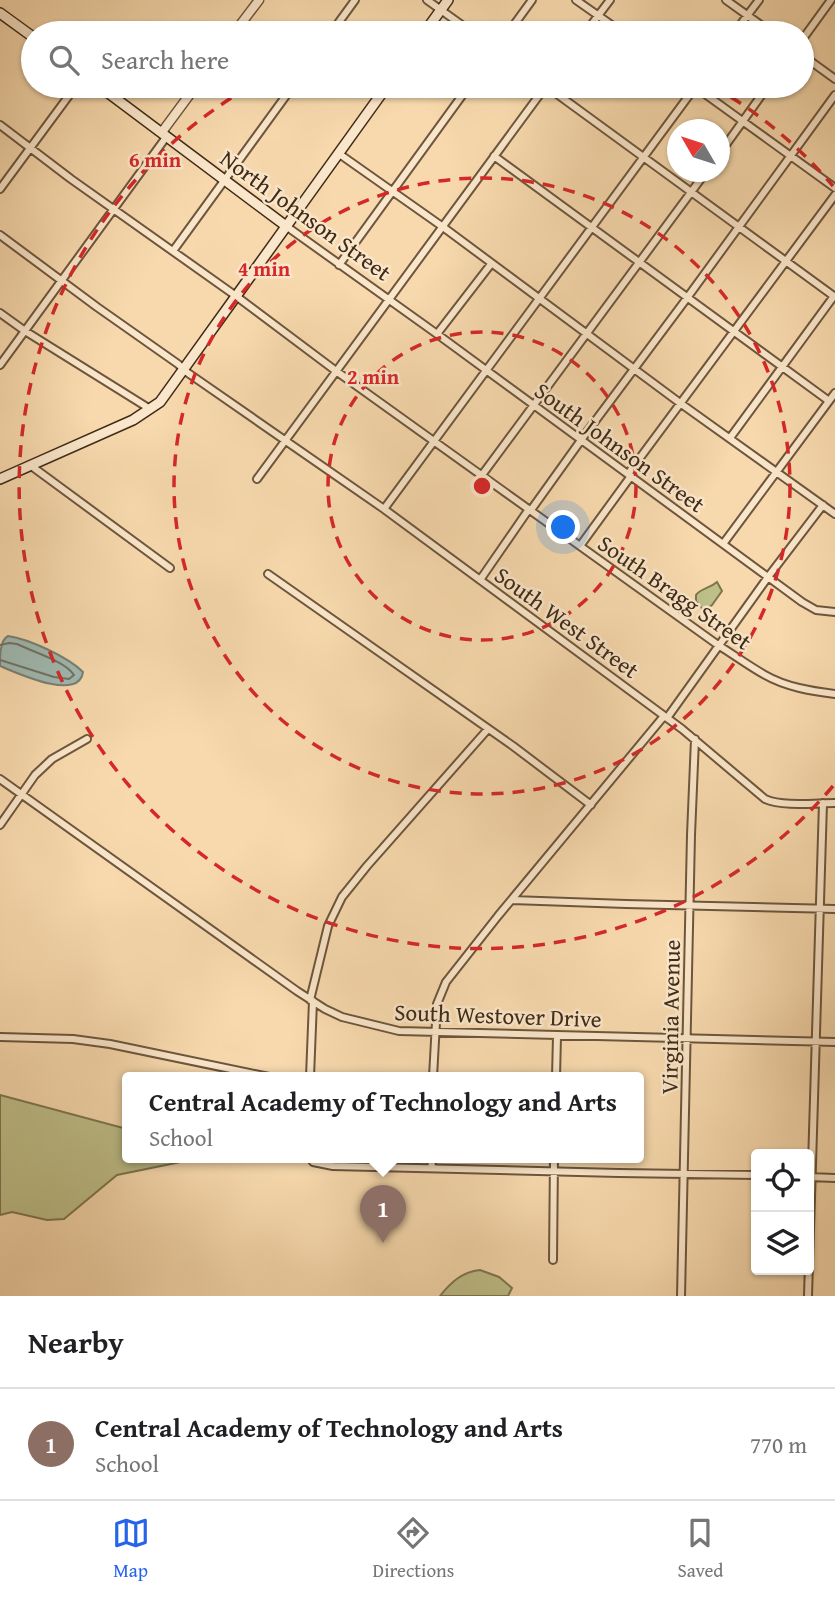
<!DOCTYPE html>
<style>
:root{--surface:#fff;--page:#f2f2f2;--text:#202124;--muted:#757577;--line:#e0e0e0;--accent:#2563eb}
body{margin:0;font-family:"Gentium Book Plus",serif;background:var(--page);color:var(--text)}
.controls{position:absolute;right:21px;bottom:21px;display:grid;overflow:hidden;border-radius:7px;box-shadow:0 2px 5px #0004}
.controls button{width:63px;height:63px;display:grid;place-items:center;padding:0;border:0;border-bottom:2px solid var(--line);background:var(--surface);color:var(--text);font:35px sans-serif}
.compass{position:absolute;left:667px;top:119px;width:63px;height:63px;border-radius:50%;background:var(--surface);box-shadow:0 2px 5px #0004;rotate:309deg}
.you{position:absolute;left:564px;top:528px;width:24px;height:24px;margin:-18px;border:5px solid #fff;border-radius:50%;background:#1a73e8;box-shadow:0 0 0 10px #1a73e833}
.badge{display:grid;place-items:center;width:46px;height:46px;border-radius:50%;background:var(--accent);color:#fff;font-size:23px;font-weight:700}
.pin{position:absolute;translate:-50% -58px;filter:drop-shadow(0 2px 4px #0008)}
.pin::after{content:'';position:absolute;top:37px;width:24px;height:21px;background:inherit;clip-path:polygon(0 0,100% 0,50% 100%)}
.popup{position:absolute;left:122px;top:1072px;width:522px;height:91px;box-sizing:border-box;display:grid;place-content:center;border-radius:7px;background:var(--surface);filter:drop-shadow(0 2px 5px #0005);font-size:23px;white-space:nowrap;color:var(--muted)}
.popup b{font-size:26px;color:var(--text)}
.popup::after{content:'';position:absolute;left:50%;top:100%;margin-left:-14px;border:14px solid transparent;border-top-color:var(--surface)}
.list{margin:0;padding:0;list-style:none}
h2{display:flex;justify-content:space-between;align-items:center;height:91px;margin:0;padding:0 28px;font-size:30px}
h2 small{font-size:23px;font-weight:400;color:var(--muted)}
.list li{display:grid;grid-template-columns:46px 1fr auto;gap:21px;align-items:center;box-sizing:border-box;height:112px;padding:0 28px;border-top:2px solid var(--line)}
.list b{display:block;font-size:26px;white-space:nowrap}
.list p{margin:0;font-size:23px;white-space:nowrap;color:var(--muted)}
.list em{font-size:23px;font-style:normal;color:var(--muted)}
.icon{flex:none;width:38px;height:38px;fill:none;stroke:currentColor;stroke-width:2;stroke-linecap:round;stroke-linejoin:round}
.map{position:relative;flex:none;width:835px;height:1296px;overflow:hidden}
.search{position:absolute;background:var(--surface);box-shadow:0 2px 5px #0004;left:21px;right:21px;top:21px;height:77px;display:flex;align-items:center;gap:18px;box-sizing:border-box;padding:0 24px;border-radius:38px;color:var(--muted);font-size:26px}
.sheet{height:203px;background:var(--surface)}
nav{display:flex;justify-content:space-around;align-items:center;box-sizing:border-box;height:98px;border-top:2px solid var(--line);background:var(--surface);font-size:19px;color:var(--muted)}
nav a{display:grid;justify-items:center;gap:4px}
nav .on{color:var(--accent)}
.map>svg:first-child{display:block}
.green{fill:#bebf89;stroke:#7e7550;stroke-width:2}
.water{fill:#9fb9b2;stroke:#798074;stroke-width:2}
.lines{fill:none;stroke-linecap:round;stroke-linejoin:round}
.shore{stroke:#6f7265;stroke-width:2}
.minor-casing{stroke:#6d563d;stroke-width:10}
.tertiary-casing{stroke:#6d563d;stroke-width:11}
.secondary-casing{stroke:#3f2b18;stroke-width:12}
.minor{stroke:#fae6ca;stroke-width:6}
.tertiary{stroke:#fae6ca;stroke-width:8}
.secondary{stroke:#fae6ca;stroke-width:9}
.ring{fill:none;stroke:#d62828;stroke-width:3.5;stroke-dasharray:12 9}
.labels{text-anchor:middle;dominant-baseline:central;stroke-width:5;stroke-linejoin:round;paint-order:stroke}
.street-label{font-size:23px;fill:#3f2b18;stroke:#fae6ca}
.centre{fill:#d62828;stroke:#fae6ca;stroke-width:3.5}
.ring-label{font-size:21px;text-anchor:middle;font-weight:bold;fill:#d62828;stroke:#fae6ca;stroke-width:5;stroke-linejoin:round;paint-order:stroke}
</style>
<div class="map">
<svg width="835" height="1296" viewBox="0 0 835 1296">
<rect width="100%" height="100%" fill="#f7d9ad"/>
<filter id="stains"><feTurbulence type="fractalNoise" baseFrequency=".00286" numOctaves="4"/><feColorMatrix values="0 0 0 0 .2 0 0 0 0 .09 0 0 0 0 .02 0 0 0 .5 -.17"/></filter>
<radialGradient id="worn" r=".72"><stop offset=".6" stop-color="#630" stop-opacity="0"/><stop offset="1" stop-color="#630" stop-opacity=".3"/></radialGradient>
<path class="green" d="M717,582l5,9 -10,14 -8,6 -8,-10v-6c5,-7 13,-6 21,-13z
M0,1095l127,34 1,28h77l-88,18 -53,44 -17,1 -35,-8 -12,3z
M480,1270l19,7 13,11 -4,8h-68c11,-14 22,-24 40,-26z"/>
<path class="water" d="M8,636c21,3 60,21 75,36 -4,30 -66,1 -83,-6 0,-11 0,-26 8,-30z"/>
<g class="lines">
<path class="shore" d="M0,645l9,-2 8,1c16,8 48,17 57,31l-5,4 -15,-2 -54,-17"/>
<defs>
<path id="minor" d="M427,0l46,33
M576,0l47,33
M726,0l46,33
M331,33l24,-33
M508,33l24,-33
M585,33l25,-33
M734,33l25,-33
M802,40l29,-40
M802,55l33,24
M546,86l289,211
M694,86l141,102
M0,125l71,54 165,117 100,75 382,274c16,10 31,21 47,30 21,12 46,16 70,19
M338,153l105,74 237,176 155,111
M720,153l48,-67
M494,156l335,245
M0,189l76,-103
M286,226l151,108 365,268 14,8 19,2
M0,235l97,72 81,57 10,9 196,136 298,220 83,70c18,8 50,4 70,4
M173,251l120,-165
M339,265l130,-179
M0,313l25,18 125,78
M437,334l54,-70
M0,365l167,-229
M730,438l104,-142
M30,465l140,103
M628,474l207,-279
M482,475l224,-303
M257,479l289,-393
M384,509l312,-423
M531,510l53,-74 103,-138 148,-203
M723,544l112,-151
M580,546l51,-70
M268,574l245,172 78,59
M480,580l49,-71
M667,718l101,-141 55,-72
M0,779l297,212 28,18 17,8 57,14 436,11
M0,825l35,-50 17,-16 35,-20
M512,900l114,4 209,5
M310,1000l18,-74 14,-29 25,-31 121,-137
M0,1037l73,2 37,5 159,33
M310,1077l3,-76
M433,1077l4,-73 9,-22 52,-66 166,-200
M556,1077l1,-41
M310,1157l3,5 20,4 286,7 137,2
M431,1157l1,11
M809,1177l26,1
M553,1260l1,-103
M681,1296l10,-461 4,-96
M808,1296l15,-493"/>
<path id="tertiary" d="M234,33l25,-33
M162,132l34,-46"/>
<path id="secondary" d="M0,13l33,24
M424,33l24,-33
M99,86l187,140
M0,479l133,-59 27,-18 227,-316"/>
</defs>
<use href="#minor" class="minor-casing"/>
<use href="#tertiary" class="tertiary-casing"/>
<use href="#secondary" class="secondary-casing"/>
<use href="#minor" class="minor"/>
<use href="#tertiary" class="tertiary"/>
<use href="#secondary" class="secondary"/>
</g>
<g class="ring">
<circle cx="482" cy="486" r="154"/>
<circle cx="482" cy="486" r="308"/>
<path d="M833 786A462 462 0 1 1 251 86M394 32A462 462 0 0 1 570 32M713 86A462 462 0 0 1 833 186"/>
</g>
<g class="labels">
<g class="street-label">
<text transform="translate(306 215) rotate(36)">North Johnson Street</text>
<text transform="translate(620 447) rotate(36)">South Johnson Street</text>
<text transform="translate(675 592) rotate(35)">South Bragg Street</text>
<text transform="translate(567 622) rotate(36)">South West Street</text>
<text transform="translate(498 1015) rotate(2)">South Westover Drive</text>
<text transform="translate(670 1017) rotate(-89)">Virginia Avenue</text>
</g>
</g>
<circle cx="482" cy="486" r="10" class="centre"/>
<g class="ring-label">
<text x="155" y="167">6 min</text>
<text x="264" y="276">4 min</text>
<text x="373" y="384">2 min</text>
</g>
<rect width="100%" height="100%" filter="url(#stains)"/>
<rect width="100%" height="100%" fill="url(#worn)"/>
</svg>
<div class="controls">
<button><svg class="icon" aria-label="locate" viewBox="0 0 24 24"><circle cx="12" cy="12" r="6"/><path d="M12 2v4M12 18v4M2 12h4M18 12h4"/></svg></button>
<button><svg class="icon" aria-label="layers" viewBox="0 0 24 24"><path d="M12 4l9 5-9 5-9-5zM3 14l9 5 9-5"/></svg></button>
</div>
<svg class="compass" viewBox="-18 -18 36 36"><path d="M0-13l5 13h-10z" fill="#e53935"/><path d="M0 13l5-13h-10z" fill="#757577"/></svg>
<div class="you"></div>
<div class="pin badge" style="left:383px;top:1243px;background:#8d6e63">1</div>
<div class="popup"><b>Central Academy of Technology and Arts</b>School</div>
<div class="search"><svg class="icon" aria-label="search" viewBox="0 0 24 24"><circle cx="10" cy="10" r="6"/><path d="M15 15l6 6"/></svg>Search here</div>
</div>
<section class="sheet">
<h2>Nearby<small></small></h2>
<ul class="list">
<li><span class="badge" style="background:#8d6e63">1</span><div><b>Central Academy of Technology and Arts</b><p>School</p></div><em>770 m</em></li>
</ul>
</section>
<nav>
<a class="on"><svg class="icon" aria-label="map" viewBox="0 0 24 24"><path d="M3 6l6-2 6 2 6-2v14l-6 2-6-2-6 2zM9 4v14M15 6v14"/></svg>Map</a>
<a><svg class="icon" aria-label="directions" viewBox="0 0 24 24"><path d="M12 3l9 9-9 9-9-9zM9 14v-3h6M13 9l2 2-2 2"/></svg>Directions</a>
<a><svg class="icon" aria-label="saved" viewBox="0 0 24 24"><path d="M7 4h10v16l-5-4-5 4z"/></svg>Saved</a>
</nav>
